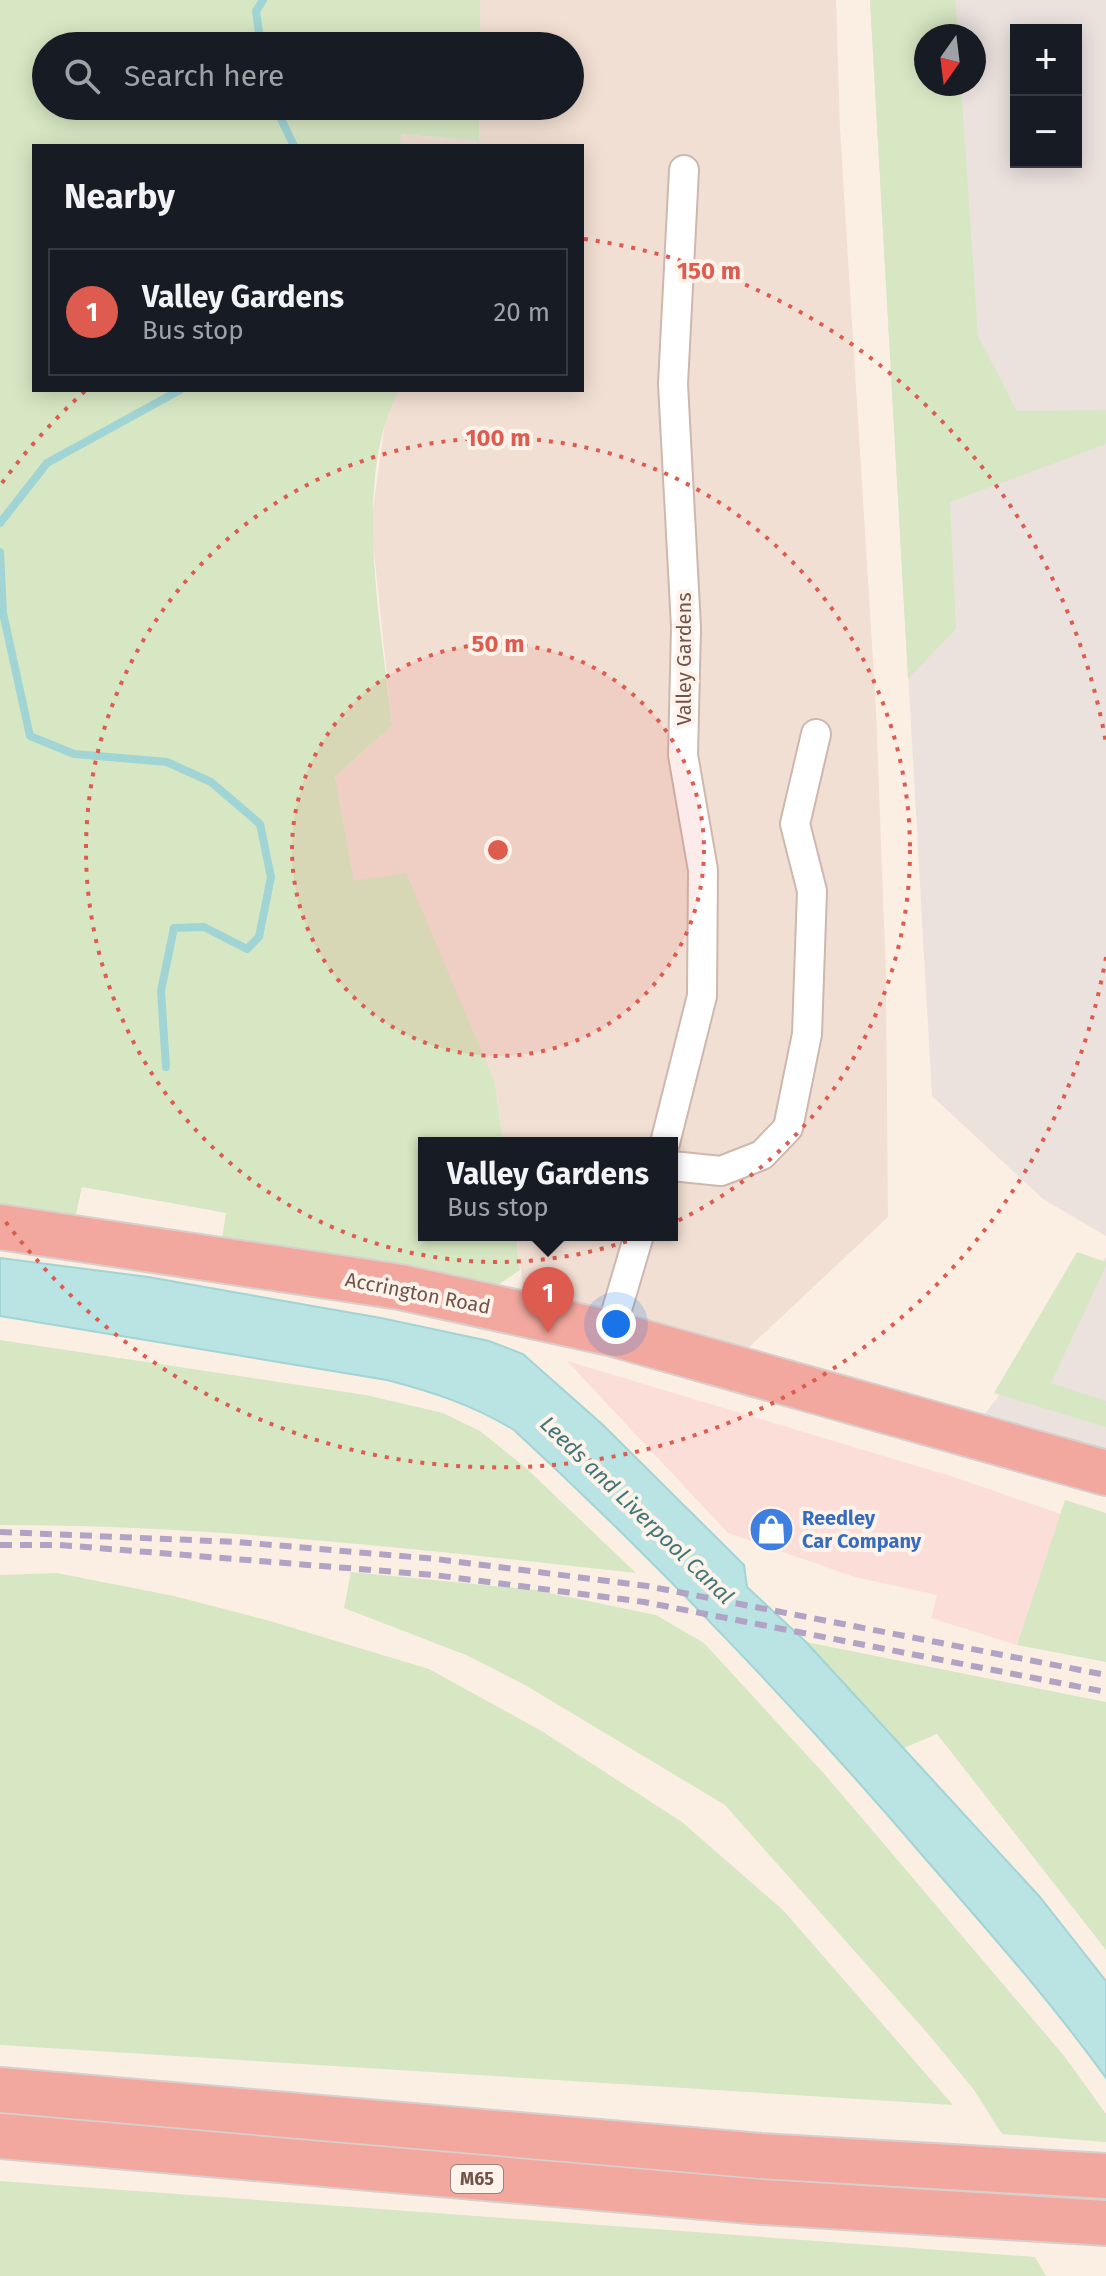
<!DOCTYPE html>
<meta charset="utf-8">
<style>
:root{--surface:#171b24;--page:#242831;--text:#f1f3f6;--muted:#9ea1a6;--line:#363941;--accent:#de5b50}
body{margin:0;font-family:"Fira Sans",sans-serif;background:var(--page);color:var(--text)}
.controls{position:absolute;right:24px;top:24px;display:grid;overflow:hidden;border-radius:0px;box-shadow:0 4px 20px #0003}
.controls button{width:72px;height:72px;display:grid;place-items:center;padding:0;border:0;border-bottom:2px solid var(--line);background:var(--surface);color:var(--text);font:40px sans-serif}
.compass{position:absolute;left:914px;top:24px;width:72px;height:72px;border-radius:50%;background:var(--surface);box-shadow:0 4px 20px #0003;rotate:194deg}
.you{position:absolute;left:616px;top:1324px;width:28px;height:28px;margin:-20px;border:6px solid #fff;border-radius:50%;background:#1a73e8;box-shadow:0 0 0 12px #1a73e833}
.badge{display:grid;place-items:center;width:52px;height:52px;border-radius:50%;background:var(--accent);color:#fff;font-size:26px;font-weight:700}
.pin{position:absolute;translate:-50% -66px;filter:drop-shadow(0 2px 4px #0008)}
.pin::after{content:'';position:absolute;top:42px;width:28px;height:24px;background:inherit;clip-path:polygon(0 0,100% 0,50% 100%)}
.popup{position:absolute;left:418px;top:1137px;width:260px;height:104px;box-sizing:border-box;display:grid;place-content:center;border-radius:0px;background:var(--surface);filter:drop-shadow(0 2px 6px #0005);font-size:26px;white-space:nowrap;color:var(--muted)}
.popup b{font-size:30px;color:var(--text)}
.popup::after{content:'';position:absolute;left:50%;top:100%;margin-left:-16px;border:16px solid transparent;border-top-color:var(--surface)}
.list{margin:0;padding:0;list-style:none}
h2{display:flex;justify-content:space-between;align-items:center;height:104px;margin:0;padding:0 32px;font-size:34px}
h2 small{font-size:26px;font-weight:400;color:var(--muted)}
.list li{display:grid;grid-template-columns:52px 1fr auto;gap:24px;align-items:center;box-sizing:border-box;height:128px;margin:0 16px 16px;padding:0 16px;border:2px solid var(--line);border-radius:0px}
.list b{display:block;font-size:30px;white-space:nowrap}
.list p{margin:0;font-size:26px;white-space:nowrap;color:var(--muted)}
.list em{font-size:26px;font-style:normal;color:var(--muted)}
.icon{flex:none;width:44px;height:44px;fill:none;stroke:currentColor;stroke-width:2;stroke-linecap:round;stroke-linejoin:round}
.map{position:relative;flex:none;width:1106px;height:2276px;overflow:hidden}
.search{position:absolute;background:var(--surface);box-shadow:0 4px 20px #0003;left:32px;top:32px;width:552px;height:88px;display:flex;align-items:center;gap:20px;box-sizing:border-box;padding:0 28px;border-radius:44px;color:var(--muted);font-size:30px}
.panel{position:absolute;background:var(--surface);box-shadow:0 4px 20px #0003;left:32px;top:144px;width:552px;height:248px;border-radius:0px}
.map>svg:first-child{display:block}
.residential{fill:#f2dfd3}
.commercial{fill:#fbded8}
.industrial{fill:#ebe2de;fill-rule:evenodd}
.green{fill:#d7e7c3}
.water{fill:#bae3e3;stroke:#a1d4d4;stroke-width:2}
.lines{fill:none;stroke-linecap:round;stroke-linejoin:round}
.stream{stroke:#a1d4d4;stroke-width:8}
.street-casing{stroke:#ceb7ae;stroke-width:32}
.highway-casing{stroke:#d8cfcd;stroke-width:48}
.street{stroke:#fff;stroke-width:28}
.highway{stroke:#f2a89e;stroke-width:44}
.rail{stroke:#b0a3c3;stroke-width:6;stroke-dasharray:12 8;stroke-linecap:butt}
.ring{fill:none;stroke:#de5b50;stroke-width:4;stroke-dasharray:4 8}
.labels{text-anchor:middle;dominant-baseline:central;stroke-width:8;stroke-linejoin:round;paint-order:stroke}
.shield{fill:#fef3ea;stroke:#9c837b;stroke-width:2}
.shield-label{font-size:18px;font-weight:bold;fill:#72534b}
.street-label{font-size:20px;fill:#72534b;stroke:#fef3ea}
.shop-label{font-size:20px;font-weight:bold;fill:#366cbe;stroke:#fef3ea;text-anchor:start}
.water-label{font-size:22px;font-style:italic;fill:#407676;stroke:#fef3ea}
.centre{fill:#de5b50;stroke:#fef3ea;stroke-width:4}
.ring-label{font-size:24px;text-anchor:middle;font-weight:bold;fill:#de5b50;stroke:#fef3ea;stroke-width:8;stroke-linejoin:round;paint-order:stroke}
</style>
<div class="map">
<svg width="1106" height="2276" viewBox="0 0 1106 2276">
<rect width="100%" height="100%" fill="#fbefe4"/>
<path class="residential" d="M480,0h356l4,128 36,581 10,267 2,241 -145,136 -218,-52 -9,-66h156v-92h-169l-8,-60 -141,-202 -19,-104 57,-52 -21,-201 15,-109 13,-25h183v-244h-182v-12l79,7v-35h91v-60h-90z"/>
<path class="commercial" d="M567,1361l387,116 107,37 -44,131 -86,-27 6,-23 -82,-18 -127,-44z"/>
<path class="industrial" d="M870,0h236v1236l-63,-37 -111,-103zM1016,30h60v132h-60zM926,36h48v48h-48z
M1106,1257v194l-122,-36z"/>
<path class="green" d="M0,0h480v46h-434v60h433v35l-78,-7 -1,12h-366v244h365c-48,91 -17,236 -7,335l-57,52 19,104 52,-8 89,210 8,60h-79v92h92l4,35 -31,21 -268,-47 5,-31 -144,-26 -8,36 -74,-9z
M870,0h85l3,36h-32v48h35l17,252 39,75 89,-1v34l-156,58 6,127 -48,50z
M1077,1252l29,10v4l-55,117 55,18v26l-112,-34z
M0,1340l366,55 77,18 37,18 45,36 111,106c-211,-23 -423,-48 -636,-48z
M1065,1500l41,13v149l-89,-17z
M351,1572l184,18 121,25 48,28 123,134 238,280 41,57v28l-104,-8 -28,-44 -45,-55 -204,-230 -200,-120 -59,-30 -122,-47z
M57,1573l117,23 96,25 159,48 111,61 142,92 101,88 170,195 -953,-60v-470z
M806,1642l300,60v248l-169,-216 -33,14z
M0,2181l1035,76 11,19h-1046z"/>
<path class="water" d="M0,1258l148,19 233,41 108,23 34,13 80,71 141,140 3,22 59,55 233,254 67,85v97c-54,-75 -116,-145 -177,-215 -130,-152 -268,-297 -415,-433 -41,-25 -81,-38 -127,-50l-387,-64z"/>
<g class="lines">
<path class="stream" d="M261,46l-5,-35 7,-11
M275,106l19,40
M0,523l47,-60 133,-73
M0,552l3,61 27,123 44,18 93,8 44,20 49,42 11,53 -12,60 -12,12 -43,-22 -30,1 -13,63 5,76"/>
<defs>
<path id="street" d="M665,1143l37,-147 1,-126 -20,-115 3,-128 -13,-243 11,-214
M672,1166l49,5 41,-16 26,-27 19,-94 5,-143 -17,-67 21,-90
M610,1333l29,-98"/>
<path id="highway" d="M0,1227l400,60 210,46 496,140
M0,2090l760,66 346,20
M0,2136l762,66 344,21"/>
</defs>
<use href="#street" class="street-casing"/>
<use href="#highway" class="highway-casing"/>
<use href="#street" class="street"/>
<use href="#highway" class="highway"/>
<path class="rail" d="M0,1532l238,10 198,17 211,27 459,89
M0,1545h60l374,30 210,27 462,90"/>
</g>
<circle cx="498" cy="850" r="206" fill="#de5b50" fill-opacity=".12"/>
<g class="ring">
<circle cx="498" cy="850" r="206"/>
<circle cx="498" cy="850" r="412"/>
<path d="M1106 957A617 617 0 0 1 2 1217M2 483A617 617 0 0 1 85 391M584 239A617 617 0 0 1 1106 743"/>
</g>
<defs>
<symbol id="shop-disc" viewBox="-11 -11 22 22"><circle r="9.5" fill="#3f7fe0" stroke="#fef3ea"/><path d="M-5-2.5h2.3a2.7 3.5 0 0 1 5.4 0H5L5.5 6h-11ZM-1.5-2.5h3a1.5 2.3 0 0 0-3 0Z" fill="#fff"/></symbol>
</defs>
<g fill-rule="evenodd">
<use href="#shop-disc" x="746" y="1504" width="51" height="51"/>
</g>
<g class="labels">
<rect class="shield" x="451" y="2165" width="52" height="28" rx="6"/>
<g class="shield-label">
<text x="477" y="2179">M65</text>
</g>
<g class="street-label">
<text transform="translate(684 659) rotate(-90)">Valley Gardens</text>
<text transform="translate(418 1293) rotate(11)">Accrington Road</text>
</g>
<g class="shop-label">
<text x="802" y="1518">Reedley<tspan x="802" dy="23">Car Company</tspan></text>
</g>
<g class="water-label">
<text transform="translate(637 1510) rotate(44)">Leeds and Liverpool Canal</text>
</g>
</g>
<circle cx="498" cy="850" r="12" class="centre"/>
<g class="ring-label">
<text x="709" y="279">150 m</text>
<text x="498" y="446">100 m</text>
<text x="498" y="652">50 m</text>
</g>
</svg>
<div class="controls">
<button>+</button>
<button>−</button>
</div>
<svg class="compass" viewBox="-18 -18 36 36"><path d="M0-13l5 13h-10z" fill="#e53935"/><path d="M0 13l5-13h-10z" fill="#9ea1a6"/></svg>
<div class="you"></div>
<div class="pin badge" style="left:548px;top:1333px">1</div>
<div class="popup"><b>Valley Gardens</b>Bus stop</div>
<div class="search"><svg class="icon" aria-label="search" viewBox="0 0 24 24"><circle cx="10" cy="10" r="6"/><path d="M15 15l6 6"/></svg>Search here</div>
<section class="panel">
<h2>Nearby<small></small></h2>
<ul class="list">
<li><span class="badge">1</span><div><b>Valley Gardens</b><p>Bus stop</p></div><em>20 m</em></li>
</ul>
</section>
</div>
